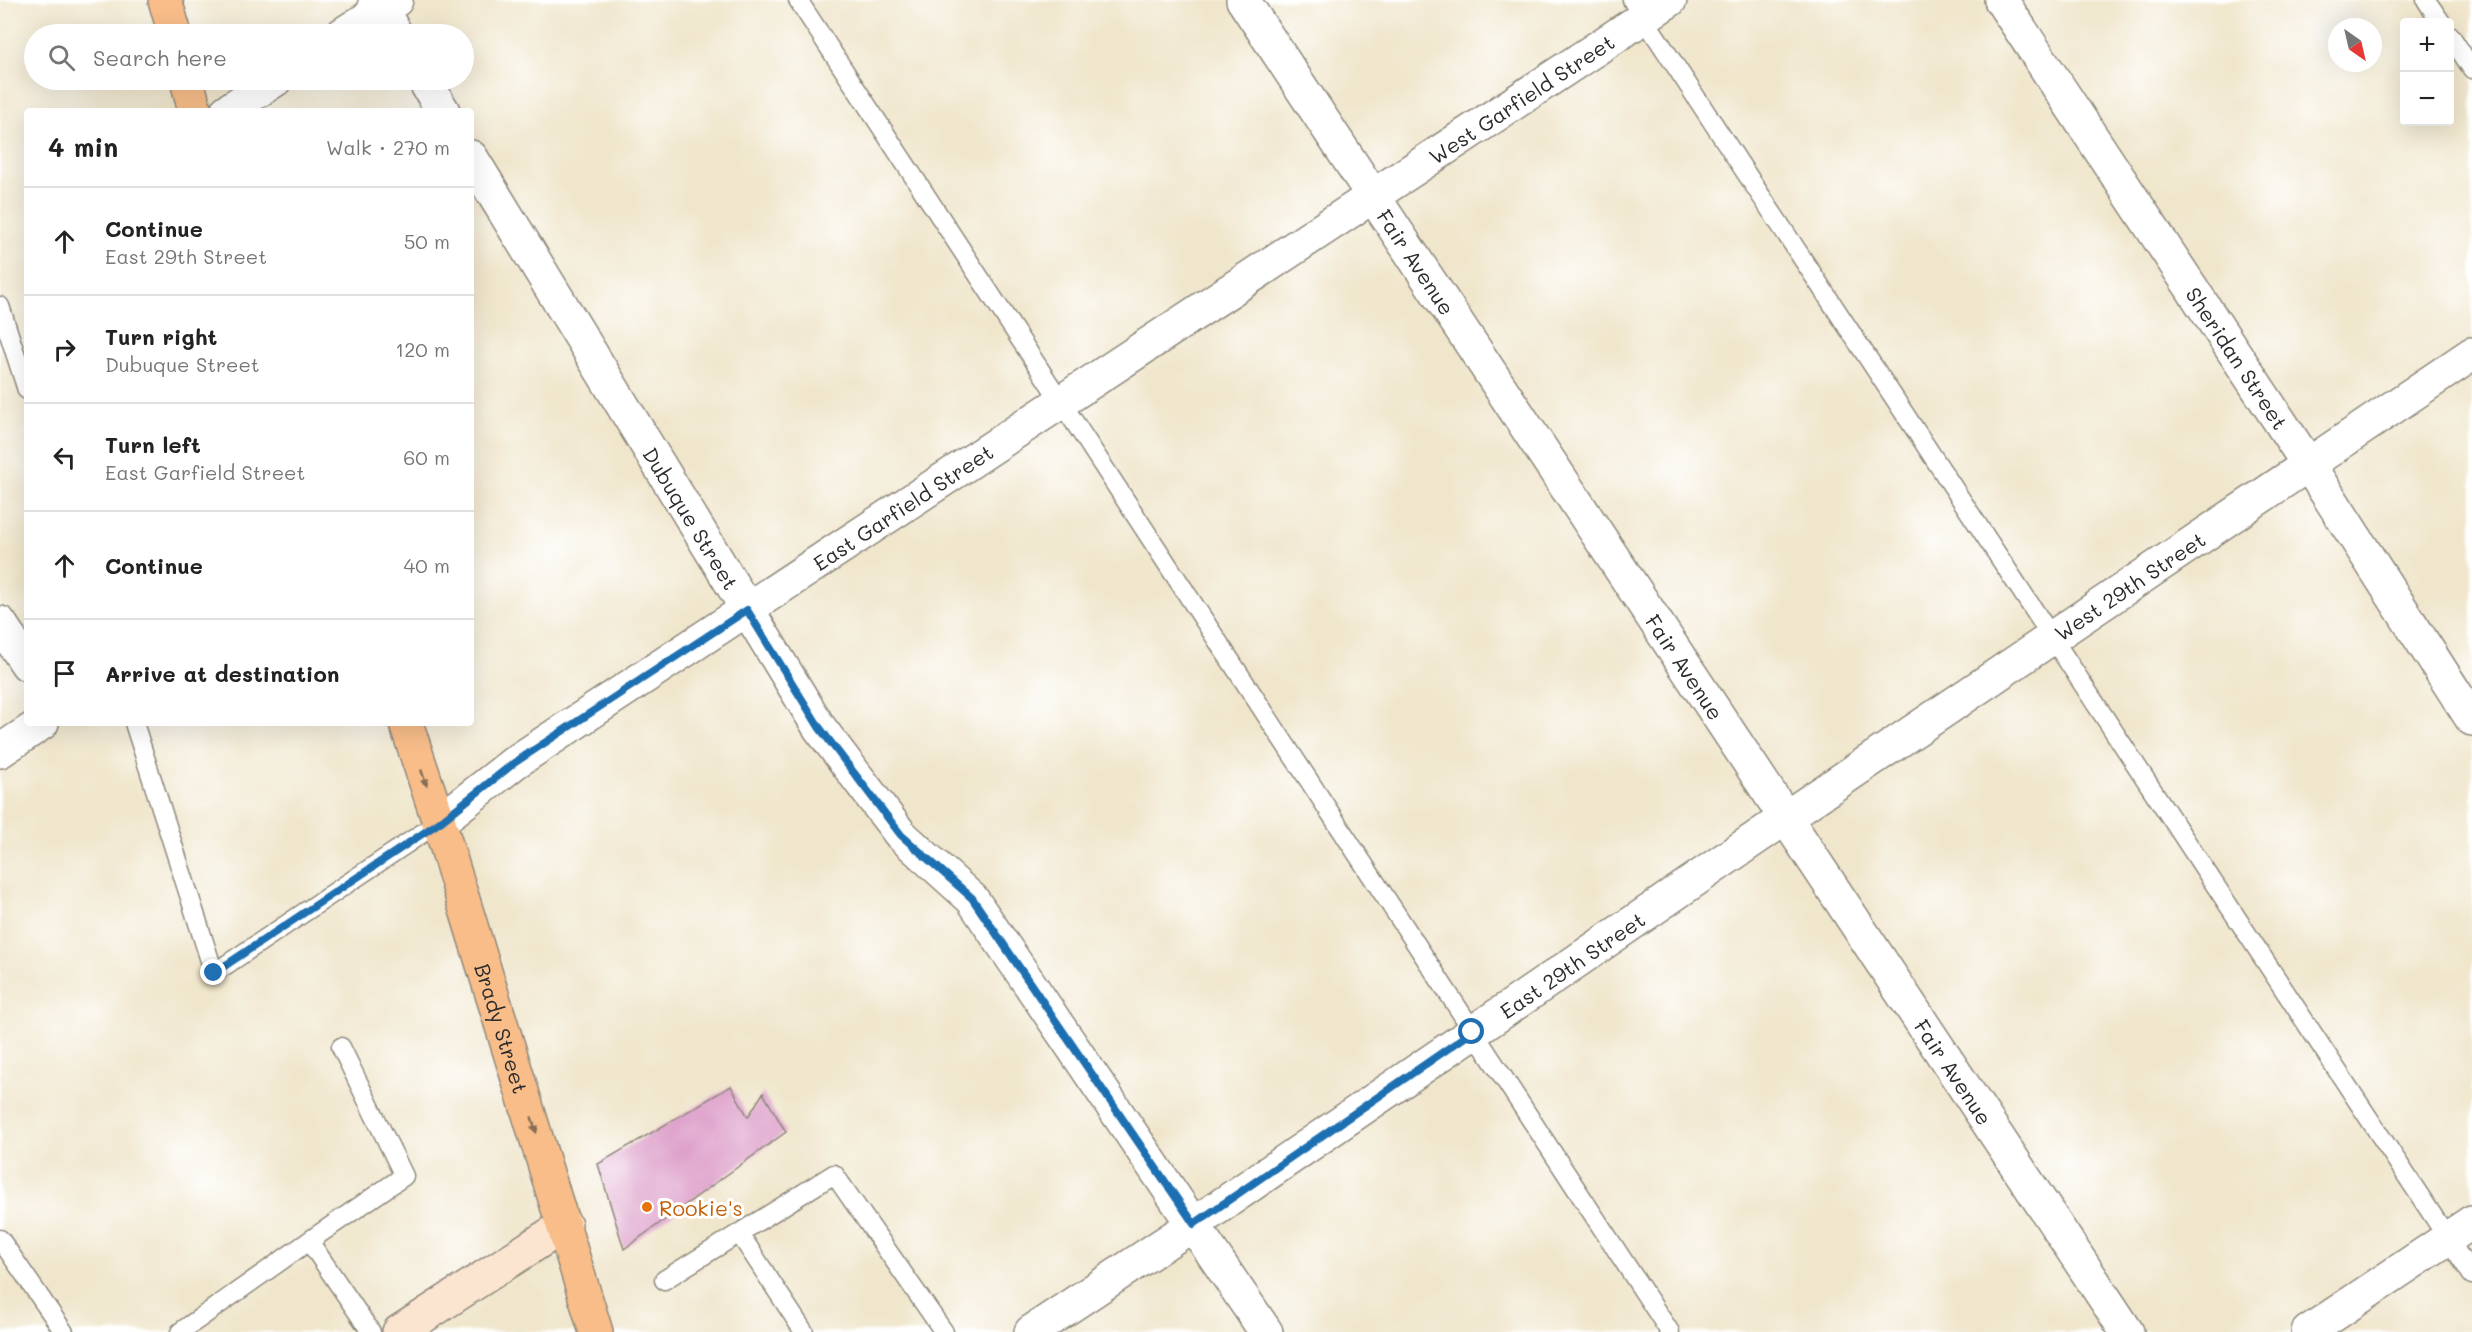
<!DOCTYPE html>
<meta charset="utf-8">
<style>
:root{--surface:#fff;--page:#f6f6f6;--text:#222;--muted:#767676;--line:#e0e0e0}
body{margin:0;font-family:Mali,sans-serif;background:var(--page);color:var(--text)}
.controls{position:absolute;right:18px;top:18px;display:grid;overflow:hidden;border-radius:6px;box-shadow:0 6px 24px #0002}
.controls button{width:54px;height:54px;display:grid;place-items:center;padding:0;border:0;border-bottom:2px solid var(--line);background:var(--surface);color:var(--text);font:30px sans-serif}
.compass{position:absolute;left:2328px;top:18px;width:54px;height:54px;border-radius:50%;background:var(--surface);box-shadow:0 6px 24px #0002;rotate:146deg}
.stop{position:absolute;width:18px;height:18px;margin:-14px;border:4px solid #1f6fb2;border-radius:50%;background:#fff}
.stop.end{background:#1f6fb2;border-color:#fff;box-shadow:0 2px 6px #0008}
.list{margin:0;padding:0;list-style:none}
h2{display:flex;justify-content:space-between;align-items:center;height:78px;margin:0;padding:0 24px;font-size:26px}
h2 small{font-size:20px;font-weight:400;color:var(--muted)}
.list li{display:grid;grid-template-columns:39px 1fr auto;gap:18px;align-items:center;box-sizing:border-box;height:108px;padding:0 24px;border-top:2px solid var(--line)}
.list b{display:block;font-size:22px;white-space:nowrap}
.list p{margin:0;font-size:20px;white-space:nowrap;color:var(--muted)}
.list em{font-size:20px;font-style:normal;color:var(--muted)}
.icon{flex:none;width:33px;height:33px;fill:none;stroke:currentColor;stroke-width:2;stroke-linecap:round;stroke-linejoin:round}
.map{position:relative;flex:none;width:2472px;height:1332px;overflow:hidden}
.search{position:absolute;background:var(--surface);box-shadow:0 6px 24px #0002;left:24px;top:24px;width:450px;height:66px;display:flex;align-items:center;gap:15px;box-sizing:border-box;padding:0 21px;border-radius:33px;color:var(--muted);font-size:22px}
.panel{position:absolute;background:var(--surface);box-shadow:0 6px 24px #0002;left:24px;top:108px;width:450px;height:618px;border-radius:6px}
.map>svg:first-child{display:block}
.building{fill:#dea1cb}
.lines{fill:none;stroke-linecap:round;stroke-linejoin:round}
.lane-casing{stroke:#8e887c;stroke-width:21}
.street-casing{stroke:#8e887c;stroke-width:36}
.secondary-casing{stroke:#8e887c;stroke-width:36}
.highway-casing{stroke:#8e887c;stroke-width:36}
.lane{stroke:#fff;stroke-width:18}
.street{stroke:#fff;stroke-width:33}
.secondary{stroke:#fce5d0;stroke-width:33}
.highway{stroke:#f8bd89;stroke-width:33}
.oneway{fill:#876d55}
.route{stroke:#1f6fb2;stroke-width:8}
.food-dot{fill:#e8710a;stroke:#fff;stroke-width:2}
.labels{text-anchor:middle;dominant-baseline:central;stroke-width:6;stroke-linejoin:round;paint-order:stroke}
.street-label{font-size:21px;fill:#2b2b2b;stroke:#fff}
.food-label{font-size:21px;fill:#c56008;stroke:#fff;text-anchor:start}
</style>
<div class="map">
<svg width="2472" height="1332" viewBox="0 0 2472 1332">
<rect width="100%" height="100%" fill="#fff"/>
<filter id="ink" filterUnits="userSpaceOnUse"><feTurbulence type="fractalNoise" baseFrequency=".0167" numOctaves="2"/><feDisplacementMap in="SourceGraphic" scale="12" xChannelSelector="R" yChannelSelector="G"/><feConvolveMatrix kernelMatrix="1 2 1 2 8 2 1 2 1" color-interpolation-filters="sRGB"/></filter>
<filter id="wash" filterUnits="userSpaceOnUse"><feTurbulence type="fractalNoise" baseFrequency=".008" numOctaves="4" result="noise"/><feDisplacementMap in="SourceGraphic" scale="24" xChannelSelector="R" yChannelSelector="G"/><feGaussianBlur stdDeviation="1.35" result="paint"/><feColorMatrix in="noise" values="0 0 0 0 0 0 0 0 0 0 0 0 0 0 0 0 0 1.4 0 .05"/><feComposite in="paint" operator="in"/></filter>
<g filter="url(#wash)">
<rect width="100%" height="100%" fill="#f0e6cc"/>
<g id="blocks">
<path class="building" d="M731,1086l17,31 15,-24 23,39 -162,117 -26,-85z"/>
</g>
</g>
<g filter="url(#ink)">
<use href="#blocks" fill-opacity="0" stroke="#8e887c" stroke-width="1.5"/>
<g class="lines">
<defs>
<path id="lane" d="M798,0l872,1332
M1632,0l840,1275
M2426,0l15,22
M2450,35l22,34
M0,306l27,84
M134,723l80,250 225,-151
M739,1233l65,99
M0,1239l64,93
M309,1241l95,-65 -63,-129
M664,1280l170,-106 110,158
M180,1332l129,-91 62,91"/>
<g id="street">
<path d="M375,0l21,34"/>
<path id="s1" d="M1243,0l884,1332"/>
<path id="s2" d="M2001,0l307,464 164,255"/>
<path d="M343,34l53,-34"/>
<path d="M424,80l19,31"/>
<path d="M227,111l48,-31"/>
<path id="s3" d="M471,157l348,570 82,108 71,64 294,433"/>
<path d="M0,623l27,41"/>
<path d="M0,751l42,-28"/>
<path id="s4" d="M439,822l75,-59 1156,-763"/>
<path id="s5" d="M1031,1332l163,-108 591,-406 687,-464"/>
<path d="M2308,1332l164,-110"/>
</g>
<path id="secondary" d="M399,1332l166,-107"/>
<g id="highway">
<path d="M165,0l10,34"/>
<path d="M187,80l8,31"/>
<path id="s6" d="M406,723l33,99 157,510"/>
</g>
</defs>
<use href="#lane" class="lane-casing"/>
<use href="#street" class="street-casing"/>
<use href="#secondary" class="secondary-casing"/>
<use href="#highway" class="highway-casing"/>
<use href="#lane" class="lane"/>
<use href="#street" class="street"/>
<use href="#secondary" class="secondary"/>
<use href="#highway" class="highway"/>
</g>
<defs><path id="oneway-solid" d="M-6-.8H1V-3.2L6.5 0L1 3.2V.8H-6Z" transform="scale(1.5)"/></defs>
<g class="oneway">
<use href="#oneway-solid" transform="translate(424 778) rotate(71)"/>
<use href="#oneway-solid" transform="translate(534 1125) rotate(73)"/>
</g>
</g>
<g class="lines" filter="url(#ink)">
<path class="route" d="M214,973l226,-151 74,-59 233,-153 72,117 82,108 71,63 222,326 278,-192"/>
</g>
<circle class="food-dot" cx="647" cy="1207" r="6"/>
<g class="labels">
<g class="street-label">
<text stroke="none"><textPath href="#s4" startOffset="1302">West Garfield Street</textPath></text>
<text stroke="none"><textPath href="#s1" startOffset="314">Fair Avenue</textPath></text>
<text stroke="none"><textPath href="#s2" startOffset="429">Sheridan Street</textPath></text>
<text stroke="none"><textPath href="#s4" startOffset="561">East Garfield Street</textPath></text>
<text stroke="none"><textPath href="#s3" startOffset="423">Dubuque Street</textPath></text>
<text stroke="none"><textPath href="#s5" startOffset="1328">West 29th Street</textPath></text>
<text stroke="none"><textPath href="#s1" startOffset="800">Fair Avenue</textPath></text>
<text stroke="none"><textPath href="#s5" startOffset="654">East 29th Street</textPath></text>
<text stroke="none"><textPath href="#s6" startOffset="320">Brady Street</textPath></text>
<text stroke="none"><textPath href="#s1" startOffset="1286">Fair Avenue</textPath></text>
</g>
<g class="food-label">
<text x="659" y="1207">Rookie's</text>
</g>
</g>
</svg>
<div class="controls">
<button>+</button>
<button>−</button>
</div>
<svg class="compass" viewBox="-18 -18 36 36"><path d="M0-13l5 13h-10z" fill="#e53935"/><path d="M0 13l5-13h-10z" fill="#767676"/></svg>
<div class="stop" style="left:1472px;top:1032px"></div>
<div class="stop end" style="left:214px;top:973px"></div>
<div class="search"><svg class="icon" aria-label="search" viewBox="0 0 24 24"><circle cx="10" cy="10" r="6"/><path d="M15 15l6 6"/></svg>Search here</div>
<section class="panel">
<h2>4 min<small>Walk · 270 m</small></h2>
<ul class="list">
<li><svg class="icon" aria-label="ahead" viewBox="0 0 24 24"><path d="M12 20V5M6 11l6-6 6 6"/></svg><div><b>Continue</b><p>East 29th Street</p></div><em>50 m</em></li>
<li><svg class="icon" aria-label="right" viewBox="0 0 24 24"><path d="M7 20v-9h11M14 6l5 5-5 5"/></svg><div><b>Turn right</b><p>Dubuque Street</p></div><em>120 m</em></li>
<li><svg class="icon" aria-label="left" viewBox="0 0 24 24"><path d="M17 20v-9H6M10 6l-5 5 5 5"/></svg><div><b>Turn left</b><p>East Garfield Street</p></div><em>60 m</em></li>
<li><svg class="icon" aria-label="ahead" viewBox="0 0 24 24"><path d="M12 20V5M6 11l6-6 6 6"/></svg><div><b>Continue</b></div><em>40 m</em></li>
<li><svg class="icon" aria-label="arrive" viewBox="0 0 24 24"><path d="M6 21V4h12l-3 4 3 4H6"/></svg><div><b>Arrive at destination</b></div></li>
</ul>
</section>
</div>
